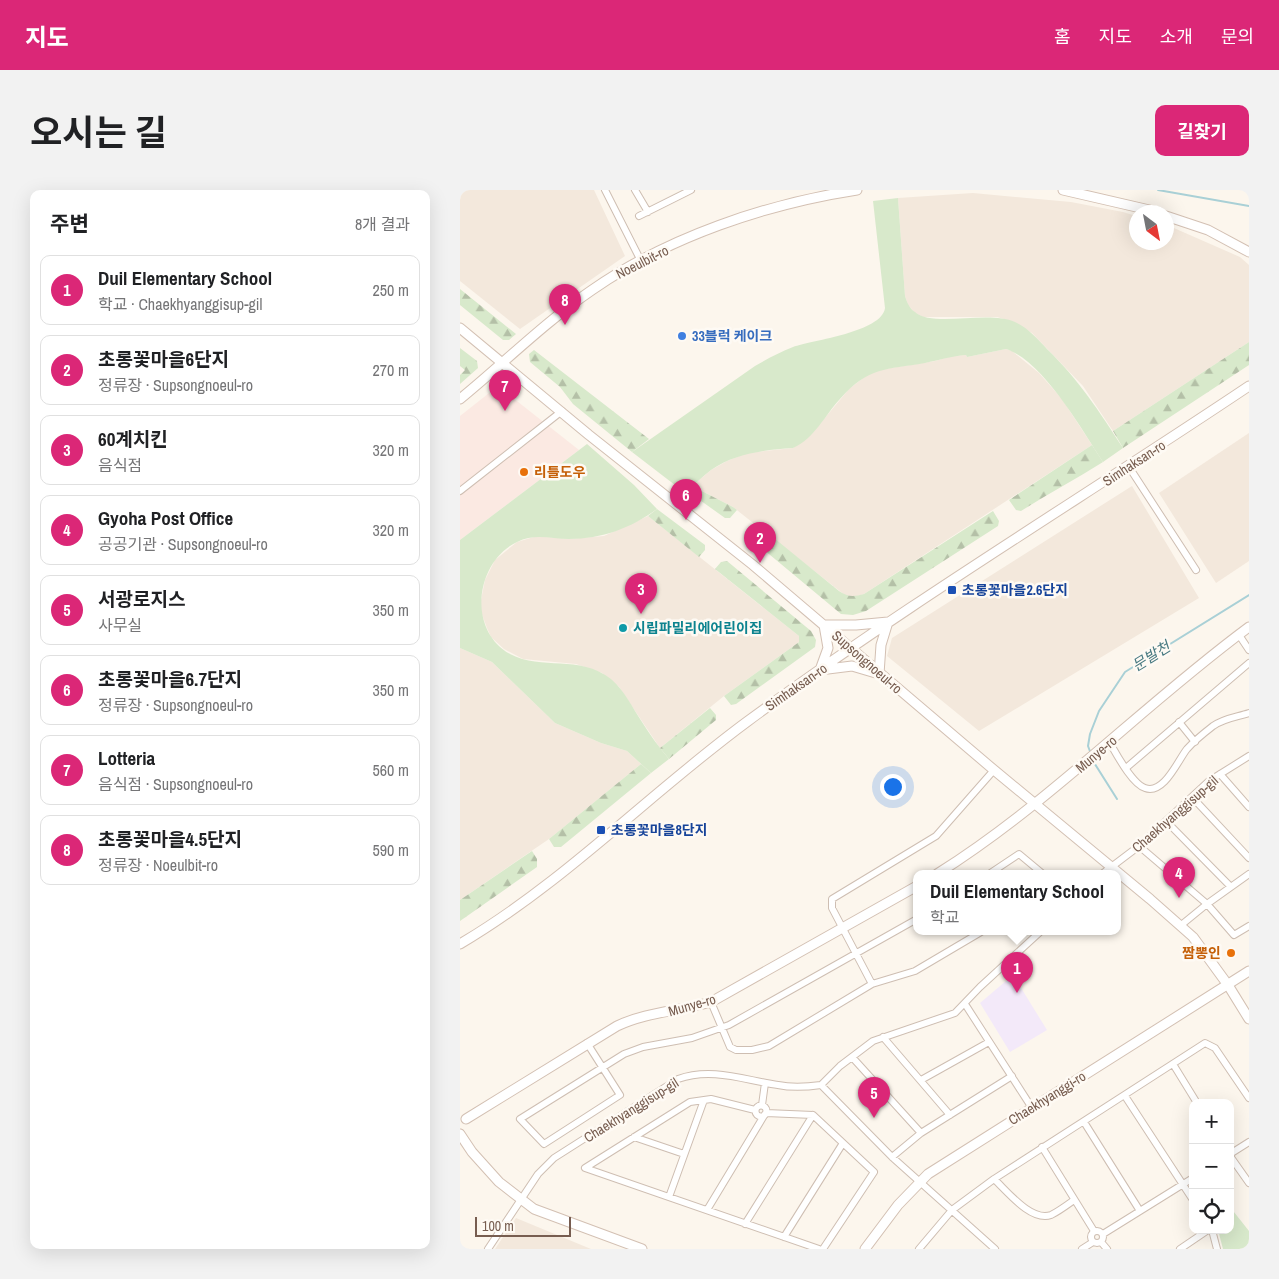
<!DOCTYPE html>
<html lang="ko">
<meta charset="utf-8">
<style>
:root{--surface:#fff;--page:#f2f2f2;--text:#202124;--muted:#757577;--line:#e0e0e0;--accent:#db2777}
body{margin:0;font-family:"Archivo Narrow","Noto Sans KR",sans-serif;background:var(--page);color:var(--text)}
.controls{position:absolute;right:15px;bottom:15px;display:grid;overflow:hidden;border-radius:10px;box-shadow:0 5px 20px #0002}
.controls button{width:45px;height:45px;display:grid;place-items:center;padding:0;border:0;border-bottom:1px solid var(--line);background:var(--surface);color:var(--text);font:25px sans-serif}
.compass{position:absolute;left:669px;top:15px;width:45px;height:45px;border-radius:50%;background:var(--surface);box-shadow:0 5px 20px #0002;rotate:148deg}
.scale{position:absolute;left:15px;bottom:12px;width:96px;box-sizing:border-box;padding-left:5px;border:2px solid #775d50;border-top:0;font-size:14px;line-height:18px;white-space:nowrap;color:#775d50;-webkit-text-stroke:4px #fefaf4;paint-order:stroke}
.you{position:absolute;left:432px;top:596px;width:18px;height:18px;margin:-12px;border:4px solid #fff;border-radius:50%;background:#1a73e8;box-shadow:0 0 0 8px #1a73e833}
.badge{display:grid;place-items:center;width:32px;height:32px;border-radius:50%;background:var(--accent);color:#fff;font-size:16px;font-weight:700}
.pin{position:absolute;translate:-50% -41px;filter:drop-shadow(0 1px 2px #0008)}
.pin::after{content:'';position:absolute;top:26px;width:18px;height:15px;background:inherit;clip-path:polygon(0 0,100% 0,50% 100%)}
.popup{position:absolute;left:453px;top:680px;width:208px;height:65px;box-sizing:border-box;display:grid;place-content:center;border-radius:10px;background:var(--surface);filter:drop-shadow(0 1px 4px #0005);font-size:16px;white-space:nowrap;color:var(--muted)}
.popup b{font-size:19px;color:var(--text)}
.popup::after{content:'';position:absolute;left:50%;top:100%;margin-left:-10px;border:10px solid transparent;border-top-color:var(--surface)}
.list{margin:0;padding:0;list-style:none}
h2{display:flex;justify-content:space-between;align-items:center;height:65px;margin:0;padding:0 20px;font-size:21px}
h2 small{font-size:16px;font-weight:400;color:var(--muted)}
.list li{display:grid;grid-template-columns:32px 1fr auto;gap:15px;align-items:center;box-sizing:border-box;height:70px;margin:0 10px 10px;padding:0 10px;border:1px solid var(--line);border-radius:10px}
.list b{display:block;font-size:19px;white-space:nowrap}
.list p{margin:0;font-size:16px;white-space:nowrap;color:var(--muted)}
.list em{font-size:16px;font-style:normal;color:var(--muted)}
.icon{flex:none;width:28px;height:28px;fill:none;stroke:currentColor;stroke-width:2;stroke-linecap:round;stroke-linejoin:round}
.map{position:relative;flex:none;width:789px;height:1059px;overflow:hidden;border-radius:10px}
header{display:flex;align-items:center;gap:30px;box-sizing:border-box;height:70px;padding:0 25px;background:var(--accent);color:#fff}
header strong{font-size:24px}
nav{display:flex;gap:28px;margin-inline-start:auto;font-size:18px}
.intro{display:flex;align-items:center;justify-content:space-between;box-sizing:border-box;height:120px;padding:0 30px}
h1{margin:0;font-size:35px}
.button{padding:12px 22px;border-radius:10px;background:var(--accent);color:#fff;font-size:18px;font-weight:700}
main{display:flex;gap:30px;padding:0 30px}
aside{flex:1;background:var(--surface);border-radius:10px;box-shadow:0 5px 20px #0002}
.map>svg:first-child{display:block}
.residential{fill:#f3e8dc}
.commercial{fill:#fbe9e2}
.education{fill:#f3e9f9}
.green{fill:#d8e9cb}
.forest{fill:url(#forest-firs)}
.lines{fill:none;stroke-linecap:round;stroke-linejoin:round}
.stream{stroke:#a9d0d6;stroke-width:2}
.street-casing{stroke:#cebeb2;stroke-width:8}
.secondary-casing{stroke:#d3c0b3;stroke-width:11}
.street{stroke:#fff;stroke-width:6}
.secondary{stroke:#fff;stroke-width:9}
.shop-dot{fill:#3f7fe0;stroke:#fefaf4;stroke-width:2}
.food-dot{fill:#e8710a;stroke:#fefaf4;stroke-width:2}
.transit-dot{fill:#1a4fb4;stroke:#fefaf4;stroke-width:2}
.culture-dot{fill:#0f9aa8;stroke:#fefaf4;stroke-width:2}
.labels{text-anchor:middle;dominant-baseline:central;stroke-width:5;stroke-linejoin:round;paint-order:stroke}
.street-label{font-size:14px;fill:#775d50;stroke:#fefaf4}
.shop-label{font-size:14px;font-weight:bold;fill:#366cbe;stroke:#fefaf4;text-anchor:start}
.food-label{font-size:14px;font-weight:bold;fill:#c56008;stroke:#fefaf4;text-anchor:start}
.transit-label{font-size:14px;font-weight:bold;fill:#164399;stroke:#fefaf4;text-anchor:start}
.culture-label{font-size:14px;font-weight:bold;fill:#0d838f;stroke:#fefaf4;text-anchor:start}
.water-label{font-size:15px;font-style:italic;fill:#477981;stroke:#fefaf4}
</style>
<header>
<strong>지도</strong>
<nav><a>홈</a><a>지도</a><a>소개</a><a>문의</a></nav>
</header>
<div class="intro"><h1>오시는 길</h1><a class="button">길찾기</a></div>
<main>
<aside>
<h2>주변<small>8개 결과</small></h2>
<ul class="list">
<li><span class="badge">1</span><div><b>Duil Elementary School</b><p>학교 · Chaekhyanggisup-gil</p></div><em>250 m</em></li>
<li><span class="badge">2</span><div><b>초롱꽃마을6단지</b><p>정류장 · Supsongnoeul-ro</p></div><em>270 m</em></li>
<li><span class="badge">3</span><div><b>60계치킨</b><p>음식점</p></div><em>320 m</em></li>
<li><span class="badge">4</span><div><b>Gyoha Post Office</b><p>공공기관 · Supsongnoeul-ro</p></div><em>320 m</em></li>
<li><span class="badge">5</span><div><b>서광로지스</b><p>사무실</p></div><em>350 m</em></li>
<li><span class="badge">6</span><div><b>초롱꽃마을6.7단지</b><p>정류장 · Supsongnoeul-ro</p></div><em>350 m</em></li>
<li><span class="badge">7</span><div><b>Lotteria</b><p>음식점 · Supsongnoeul-ro</p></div><em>560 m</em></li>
<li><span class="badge">8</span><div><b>초롱꽃마을4.5단지</b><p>정류장 · Noeulbit-ro</p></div><em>590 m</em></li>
</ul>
</aside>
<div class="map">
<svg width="789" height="1059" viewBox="0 0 789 1059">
<defs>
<pattern id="forest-firs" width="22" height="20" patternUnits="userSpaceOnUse" patternTransform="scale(1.25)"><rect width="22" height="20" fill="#d8e9cb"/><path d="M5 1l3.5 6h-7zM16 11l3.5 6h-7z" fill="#b4c0a7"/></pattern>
</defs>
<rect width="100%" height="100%" fill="#fcf6ed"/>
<path class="residential" d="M0,0h134l31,66 -105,73 -60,-48z
M513,3l98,9 52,10 13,4v26h30l1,-17 73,32 9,8v77l-136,89 -30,-45 -51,-53 -18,-11 -17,-5h-74l-8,-4 -7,-8 -3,-9 -7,-98z
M546,159l6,2 27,22 23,26 30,46 -228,149 -10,3 -8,-1 -113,-89 -41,-21 19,-16 16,-9 20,-8 46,-5 26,-23 30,-36 18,-14 11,-5 57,-9 17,-5 14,-1 1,2z
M789,243v128l-33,22 -57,-90z
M672,296l67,112 -220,133 -92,-75 5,-18z
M188,326l151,120v6l-75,54 -64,52 -41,-61 -17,-14 -26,-9 -53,-5 -19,-10 -13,-12 -4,-9 -6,-16v-12l4,-20 10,-20 22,-18 20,-6 31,3 36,-3z
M0,458l32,14 63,61 46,20 26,8 14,13 -92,75 -89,61z
M56,1028l75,31h-96z"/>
<path class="commercial" d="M38,196l81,64 -119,90v-124z"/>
<path class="education" d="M553,785l34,55 -37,22 -30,-49z"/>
<path class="green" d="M438,8l7,98c2,6 4,12 10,16 18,16 73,-2 100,10 13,6 23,17 32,27 32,31 52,62 76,99l-20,14c-21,-32 -60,-101 -97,-113l-39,8 -1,-2c-14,1 -27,5 -41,8 -39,7 -56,3 -85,36 -15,16 -25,39 -47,49 -28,2 -58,5 -82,22 -9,7 -18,16 -27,22l-52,-40 123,-86c12,-7 25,-14 38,-19 20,-7 89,-15 92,-39l-12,-107z
M127,254l47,41 23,24c-26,19 -55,30 -88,30 -18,0 -34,-6 -52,3 -42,20 -50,88 -7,112 32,17 69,0 101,25 14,12 21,28 31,43 8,13 17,25 27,37l-18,14 -24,-22 -26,-8 -46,-20 -63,-61 -32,-14v-108z
M770,1017l19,24v18h-26l-5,-19h12z"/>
<path class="forest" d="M0,99l56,45 -7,6h-6l-43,-35z
M789,152v23l-126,83 -10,-17z
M0,158l17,13 1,7 -18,16v-9l5,-5 -5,-4z
M74,160l115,89 -17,13 -59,-48 -13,-17 -30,-25 -1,-8z
M632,255l11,17c-27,17 -55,32 -82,49l-5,-1 -7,-10z
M232,296l41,21 4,3 -7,8h-5l-28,-20 -13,-6z
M197,319l48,36v5l-6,7 -51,-41z
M533,321l6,10 -1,5 -132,85 -13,4 -12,-1 -90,-75 -1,-5 8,-9 81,66c9,6 14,6 25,3z
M267,371l84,70 5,9 -1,7 -79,57 -5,1 -7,-9 75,-54v-6l-84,-67 6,-7z
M250,518l6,7v5l-47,39 -9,-11z
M181,574l10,9 -90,74h-7l-5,-8z
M72,661l5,8v8l-77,54v-21z"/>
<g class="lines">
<path class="stream" d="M698,0l91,16
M631,564l-3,-8 2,-12 9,-23 26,-39 124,-77
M633,571l24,38"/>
<defs>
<path id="street" d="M145,0l36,71
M175,0l13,22
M179,26l52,-26
M669,277l67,103
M0,301l102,-80
M779,445l10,15
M719,532l16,20
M650,553c7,12 22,41 35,45 19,7 33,-28 42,-39 7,-8 17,-16 26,-23 11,-8 24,-9 36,-13
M666,578l123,-105
M760,584l29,33
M732,607l57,61
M706,631l64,65
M679,656l68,58 42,-30
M529,684l30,-20 24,20
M642,684l37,-28 70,-65 40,-25
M720,736l27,-22 27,31 15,-9
M412,794l-40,-76v-9l104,-63 58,-66
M251,812l19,45 6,3h16l17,-4 103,-62 43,-13 66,-39
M505,814l67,104
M423,847l67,78
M127,853l33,52 -76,49 -24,-25 104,-65 19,-7 49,-9 37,-13 188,-106
M392,867l69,76
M713,874l24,39
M461,890l68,-38
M361,895l71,72 103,92
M665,906l68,104
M302,915l3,-22
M295.5 921a5.5 5.5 0 1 1 11 0a5.5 5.5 0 1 1-11 0Z
M295,920l-44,-11 -21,3 -105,66 234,81
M306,923l47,2 61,57 -51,77
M624,932l56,89
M174,947l50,17
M582,957l52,84
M770,964l19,-12
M770,966l19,27
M432,967l29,-24 91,-57
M534,989c13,12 37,43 57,36 8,-4 16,-10 23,-15
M209,1007l35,-97
M247,1020l58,-96
M285,1034l68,-109
M752,1040l5,19
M631 1047a6 6 0 1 1 12 0a6 6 0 1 1-12 0Z
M643,1044l90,-56
M324,1047l59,-94
M641,1052l6,7
M28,1059l50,-75 16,-16 124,-79c34,-12 66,1 100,6 14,3 29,2 43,0l19,-19 33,-25 82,-28 25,-26 60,-55
M459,1059l33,-39 42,-31 211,-136 10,5 34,50
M622,1059l11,-7
M720,1059l28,-19"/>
<path id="secondary" d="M603,0l95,22
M706,26l42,14 41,22
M0,138l129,107 164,130 241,205 156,129 43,38 35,48 21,34
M0,209c44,-36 85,-77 132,-109 76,-53 174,-86 265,-100
M428,432l-7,23 -2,29 -27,-8 -32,4 8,-22 -4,-23h32z
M477,684c113,-71 205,-168 312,-247
M0,754c105,-62 190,-151 288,-223 162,-119 334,-223 501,-335
M6,929l151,-93c29,-14 63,-15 94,-24l206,-116
M0,944l12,18 27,30 35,27 108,40
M405,1059l33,-44 30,-31 321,-203"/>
</defs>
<use href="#street" class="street-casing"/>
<use href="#secondary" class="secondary-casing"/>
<use href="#street" class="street"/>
<use href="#secondary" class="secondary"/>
</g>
<circle class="shop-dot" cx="222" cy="146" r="5"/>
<g class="food-dot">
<circle cx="64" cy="282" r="5"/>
<circle cx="771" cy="763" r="5"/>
</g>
<g class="transit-dot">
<rect x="487" y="395" width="10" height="10" rx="2.5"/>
<rect x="136" y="635" width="10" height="10" rx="2.5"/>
</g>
<circle class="culture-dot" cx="163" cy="438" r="5"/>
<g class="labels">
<g class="street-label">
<text transform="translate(182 72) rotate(-27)">Noeulbit-ro</text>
<text transform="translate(674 273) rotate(-33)">Simhaksan-ro</text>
<text transform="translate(407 472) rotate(41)">Supsongnoeul-ro</text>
<text transform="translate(336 497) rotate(-35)">Simhaksan-ro</text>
<text transform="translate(636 564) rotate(-40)">Munye-ro</text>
<text transform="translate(715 624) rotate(-41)">Chaekhyanggisup-gil</text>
<text transform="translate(232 815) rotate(-16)">Munye-ro</text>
<text transform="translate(587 908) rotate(-32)">Chaekhyanggi-ro</text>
<text transform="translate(171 920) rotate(-32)">Chaekhyanggisup-gil</text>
</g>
<g class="shop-label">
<text x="232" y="146">33블럭 케이크</text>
</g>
<g class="food-label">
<text x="74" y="282">리틀도우</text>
<text x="761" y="763" text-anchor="end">짬뽕인</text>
</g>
<g class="transit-label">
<text x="502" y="400">초롱꽃마을2.6단지</text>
<text x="151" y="640">초롱꽃마을8단지</text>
</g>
<g class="culture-label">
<text x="173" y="438">시립파밀리에어린이집</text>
</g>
<g class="water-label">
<text transform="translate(691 466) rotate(-32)">문발천</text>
</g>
</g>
</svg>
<div class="controls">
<button>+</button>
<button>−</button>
<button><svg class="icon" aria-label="locate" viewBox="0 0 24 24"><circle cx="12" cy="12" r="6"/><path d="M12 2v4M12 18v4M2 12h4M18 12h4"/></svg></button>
</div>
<svg class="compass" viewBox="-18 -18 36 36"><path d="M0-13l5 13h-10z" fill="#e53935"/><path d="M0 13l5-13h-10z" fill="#757577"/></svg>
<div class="scale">100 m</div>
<div class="you"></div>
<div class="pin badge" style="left:557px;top:803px">1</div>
<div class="popup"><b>Duil Elementary School</b>학교</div>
<div class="pin badge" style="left:300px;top:373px">2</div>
<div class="pin badge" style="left:181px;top:424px">3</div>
<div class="pin badge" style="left:719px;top:708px">4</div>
<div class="pin badge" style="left:414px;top:928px">5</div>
<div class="pin badge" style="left:226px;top:330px">6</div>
<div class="pin badge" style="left:45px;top:221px">7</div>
<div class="pin badge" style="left:105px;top:135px">8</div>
</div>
</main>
